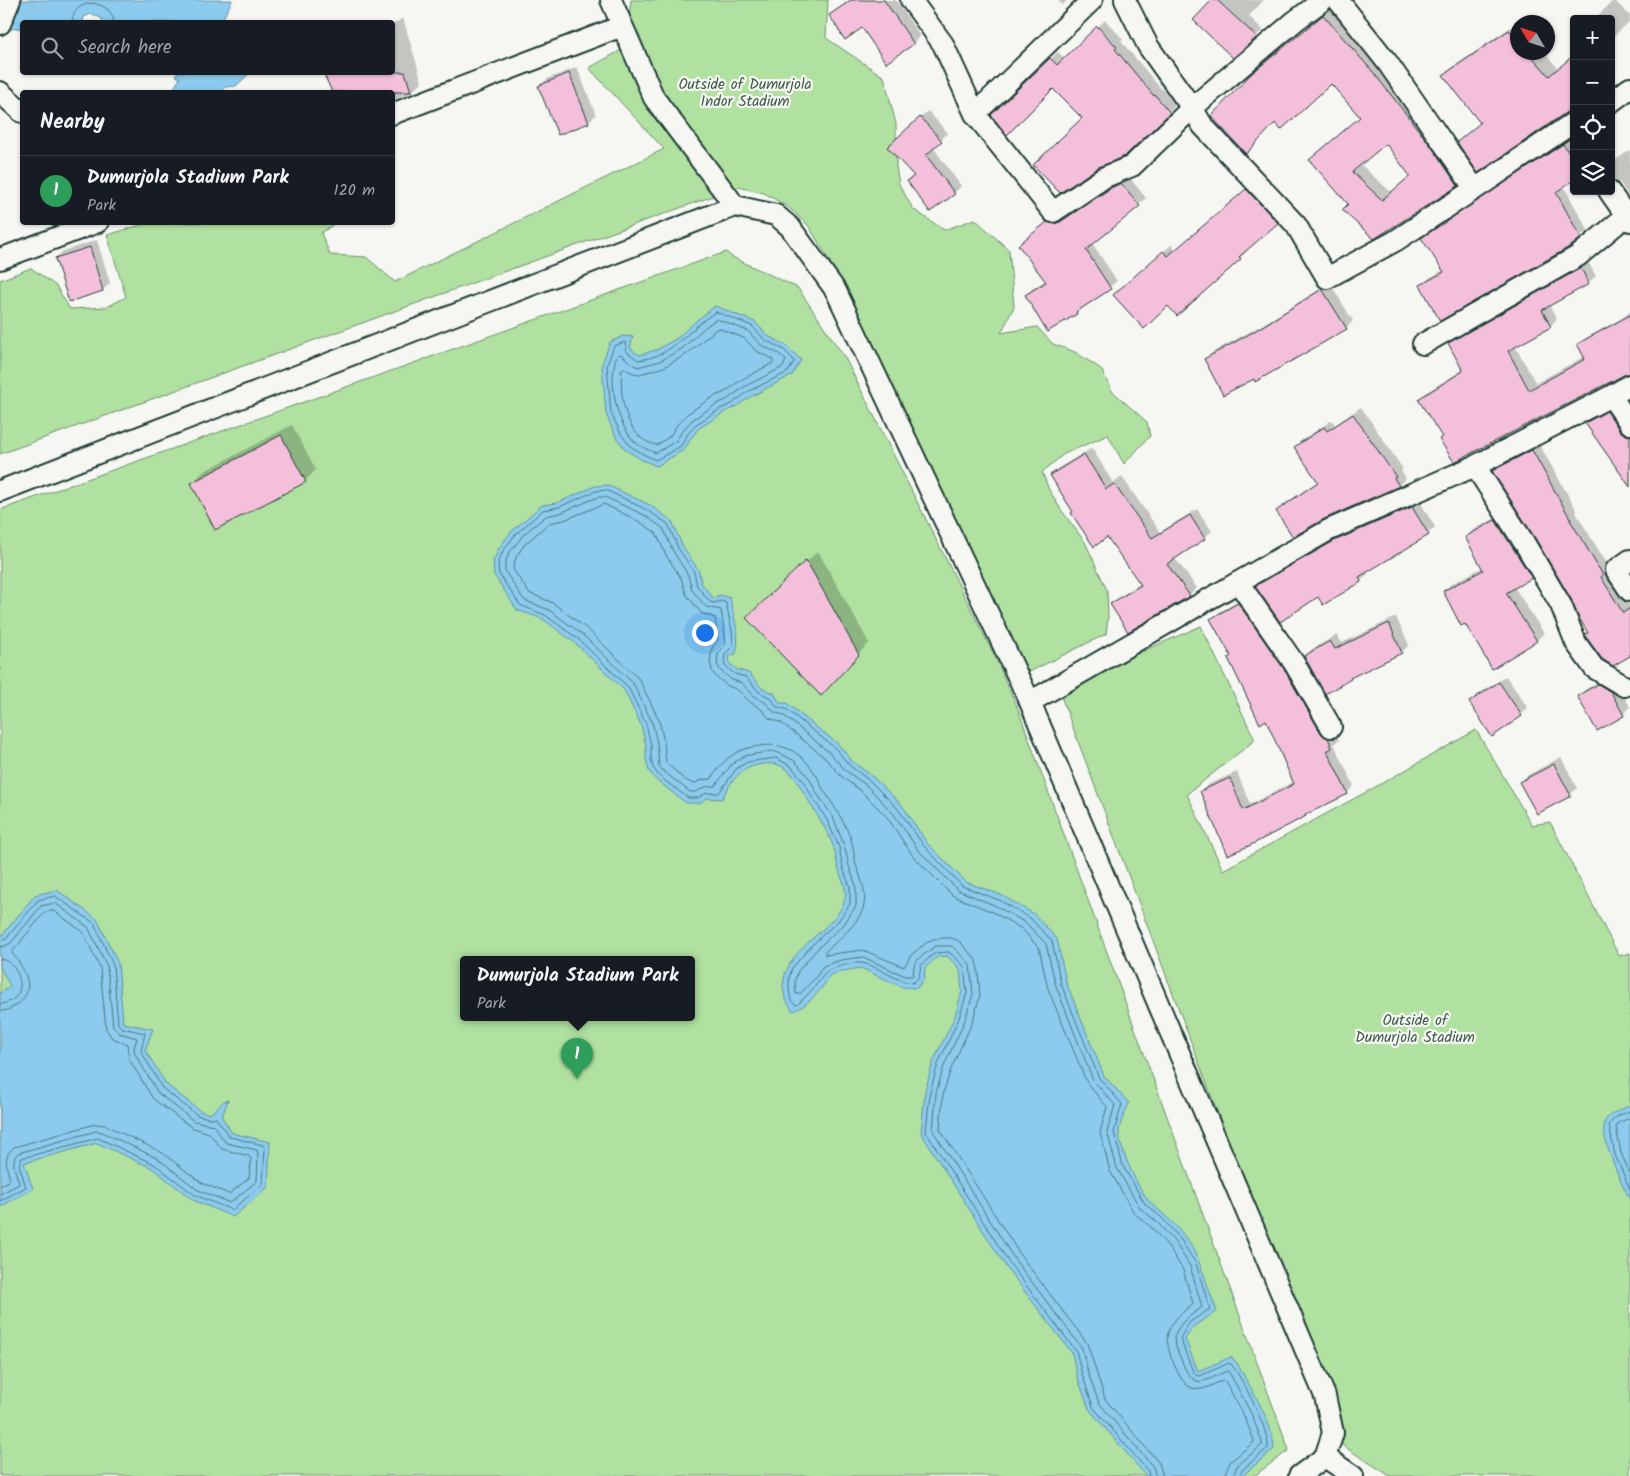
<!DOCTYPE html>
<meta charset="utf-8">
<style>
:root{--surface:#171b24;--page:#20242c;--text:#f1f3f6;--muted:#9ea1a6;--line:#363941;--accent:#d1495b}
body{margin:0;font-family:Kalam,sans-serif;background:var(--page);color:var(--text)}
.controls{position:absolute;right:15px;top:15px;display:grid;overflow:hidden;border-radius:5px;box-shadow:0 1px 4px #0004}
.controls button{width:45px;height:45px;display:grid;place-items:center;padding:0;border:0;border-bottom:1px solid var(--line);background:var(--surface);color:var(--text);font:25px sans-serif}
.compass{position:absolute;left:1510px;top:15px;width:45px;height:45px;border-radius:50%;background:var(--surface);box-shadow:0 1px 4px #0004;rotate:309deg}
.you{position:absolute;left:704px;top:632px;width:18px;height:18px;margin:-12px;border:4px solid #fff;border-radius:50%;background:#1a73e8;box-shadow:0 0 0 8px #1a73e833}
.badge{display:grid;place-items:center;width:32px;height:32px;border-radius:50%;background:var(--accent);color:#fff;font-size:16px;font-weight:700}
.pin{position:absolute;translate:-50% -41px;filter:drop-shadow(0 1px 2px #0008)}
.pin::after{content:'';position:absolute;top:26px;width:18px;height:15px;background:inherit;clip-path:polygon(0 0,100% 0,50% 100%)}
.popup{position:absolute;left:460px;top:956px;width:235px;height:65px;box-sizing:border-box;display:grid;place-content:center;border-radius:5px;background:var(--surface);filter:drop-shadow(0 1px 4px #0005);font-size:16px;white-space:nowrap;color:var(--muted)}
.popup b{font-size:19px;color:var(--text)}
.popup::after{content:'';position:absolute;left:50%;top:100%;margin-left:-10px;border:10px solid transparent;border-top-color:var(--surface)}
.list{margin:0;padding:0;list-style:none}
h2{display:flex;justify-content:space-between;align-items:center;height:65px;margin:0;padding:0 20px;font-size:21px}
h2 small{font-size:16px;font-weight:400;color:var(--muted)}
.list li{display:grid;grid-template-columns:32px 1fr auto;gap:15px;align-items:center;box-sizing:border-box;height:70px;padding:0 20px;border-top:1px solid var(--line)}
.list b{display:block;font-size:19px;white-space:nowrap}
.list p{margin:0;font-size:16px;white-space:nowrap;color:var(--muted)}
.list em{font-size:16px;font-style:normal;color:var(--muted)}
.icon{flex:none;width:28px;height:28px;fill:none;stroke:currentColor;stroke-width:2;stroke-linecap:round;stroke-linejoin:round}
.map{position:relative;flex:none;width:1630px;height:1476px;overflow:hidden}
.search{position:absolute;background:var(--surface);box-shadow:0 1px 4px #0004;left:20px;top:20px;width:375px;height:55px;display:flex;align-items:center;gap:12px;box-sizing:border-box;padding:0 18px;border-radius:5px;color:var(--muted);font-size:19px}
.panel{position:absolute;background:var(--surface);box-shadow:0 1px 4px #0004;left:20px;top:90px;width:375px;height:135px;border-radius:5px}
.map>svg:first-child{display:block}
.green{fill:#b0e1a1;stroke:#688f6a;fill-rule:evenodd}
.water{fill:#8ccbed;stroke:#6092a3}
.shadow{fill:#0003;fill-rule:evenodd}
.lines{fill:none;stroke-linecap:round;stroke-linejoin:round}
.shore{stroke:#4b767e;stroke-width:1}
.building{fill:#f4bfdb;stroke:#1f3d34;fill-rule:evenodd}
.street-casing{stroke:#1f3d34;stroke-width:24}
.street{stroke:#f6f6f2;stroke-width:20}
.labels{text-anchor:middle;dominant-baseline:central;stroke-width:4.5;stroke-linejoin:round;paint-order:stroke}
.park-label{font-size:15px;fill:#3c5e4a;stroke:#f6f6f2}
</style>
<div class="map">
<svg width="1630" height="1476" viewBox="0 0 1630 1476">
<rect width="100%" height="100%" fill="#f6f6f2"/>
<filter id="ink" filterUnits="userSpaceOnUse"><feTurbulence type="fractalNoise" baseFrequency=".02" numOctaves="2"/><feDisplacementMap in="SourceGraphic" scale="10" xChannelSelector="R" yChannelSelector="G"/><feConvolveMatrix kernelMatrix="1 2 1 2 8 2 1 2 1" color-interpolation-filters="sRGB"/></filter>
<g filter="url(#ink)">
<path class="green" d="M631,0h197l-2,38 58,39 12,47v43l3,17 14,25 31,21 31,-11 34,31 5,57 -13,26 36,-6 16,17 22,8 26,17 11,22 35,31 3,14 -26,28 -16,-29 -44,19 -22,18 7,18 13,21 23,31 22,48 1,27 -2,17 -79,39 -198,-413 -21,-35 -20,-18 -24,-14 -26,-6 -738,267v-174l31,-12 25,18 14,23 37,-2 19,-10 -19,-62 41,-12 189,-1 -16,11 9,22 36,2 29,25 269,-133 -75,-81 36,-20z
M726,252l6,5 66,31 47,70 151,301 22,50 271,741 -35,26h-1254v-966zM463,960h228v58h-228z
M1201,626l54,114 -68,54 36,76 156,-85 97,-55 56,95 18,-3 69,134 11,-3v523h-240l-47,-30 -285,-758z"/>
<path class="water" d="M0,0h232v1l-11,21h-118l-2,-4 -10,-4 -7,3 -1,5h-61v7l-3,-1 -19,3z
M177,73v-1l73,1 -14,13 -11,1 -4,5h-46l-1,-4 6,-10 -4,-2z
M715,306l40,16 13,14 18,9 15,15 -9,15 -42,22 -16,11 -11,5 -25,16 -7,9 -6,11 -28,17 -15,-6 -16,-10 -10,-13 -10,-23 -4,-50 8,-22 13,-6 10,1 -3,11 9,7 17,-5 20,-11 21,-19z
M607,485l43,20 22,16 10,24 17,26 2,12 12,15 7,-3 10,3c3,17 12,40 5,57h-5l-1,8 9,7 11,3 13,15 12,5 6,10h7l17,14 34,27 15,18 20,15 29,28 25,38 39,39 35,13 33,19 23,25 9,43 38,94 25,27c-3,8 -10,21 -10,29 0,16 20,59 31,70 11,11 24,20 33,32 18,23 23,51 34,77l-23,15 -9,13 13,32 33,-14 6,6c13,25 36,58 37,86l-32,27h-96l-57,-67 -12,-33 -5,-23 -66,-86 -85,-134 4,-42 8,-29 22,-46 7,-25 -2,-22 -13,-13 -10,1 -12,11 -1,11 -7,9 -15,-1 -41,-19 -18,3 -13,4c-5,11 -24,33 -37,36 -6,-8 -9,-14 -10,-24 0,-44 69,-62 62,-99 -1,-6 -5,-12 -6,-18 -3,-7 -3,-15 -5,-22 -7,-19 -17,-33 -27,-50 -12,-19 -18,-37 -44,-34 -23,3 -31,16 -41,35l-15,-1 -7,5h-14l-31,-24 -6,-8 -3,-11v-14l-5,-21 -17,-35 -49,-47 -32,-24 -26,-9 -23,-35 -1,-16 3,-3 2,-7 13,-17 31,-27 15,-2 38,-17z
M57,890l40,29 21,44 5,60 30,6 -8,21 21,34 34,27 10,3 14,-13 4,-1 -6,17 10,16 38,9 -2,45 -35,30 -40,-17 -41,-32 -55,-25 -73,20 9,26 -33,18v-213l10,-8 -10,-19v-29l35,-43z
M1630,1105v95c-7,-14 -34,-69 -24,-81 6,-7 17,-10 24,-14z"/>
<path class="shadow" d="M850,0h46l24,36 -7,7 -82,-28z
M1058,0h10l-6,5z
M1213,0h51l-15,16 14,14 -7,6z
M1614,0l16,16v5l-19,18v-20h-17z
M1332,8l133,169 -8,8 -82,52 -26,-33 -38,-44 50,-43 -30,-34 -70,-16 51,-44zM1386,142l25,33 -20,17 -31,-28z
M403,18l19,64 -11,11 -19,7v-8h-59l-8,-20h67v-47z
M1105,20l18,19 -2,2 41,49 1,-1 13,16 -51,50 -41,-37 -31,-31 -60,28 65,-63 7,7z
M1518,22v30h26l14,16 16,-13v49l-93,18 -37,-47 9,-8z
M577,67l19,48 -8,7 -48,-36 7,-7z
M928,111l20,22 -15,14 28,39 -7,7 -45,-12 5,-6 -18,-35z
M1570,138l4,5v35l-11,7 25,45 -8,7 -10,8 -148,40 7,-7 15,-8 -21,-32 7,-7z
M1630,150v48l-10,-15 -9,-4v-16z
M1129,177l17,21 -54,45 25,38 -41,32 -50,-18 7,-7 13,-8 -26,-35 35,-29 7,1 6,-2 51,-34z
M1254,183l30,32 -38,34 1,2 -7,7 -63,56 -8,-10 -47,-16 49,-43 5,5z
M97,240l13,43 -7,7 -47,-32 7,-7z
M1588,262l8,14 -8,7 -39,22 8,14 -7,7 -35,20 21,37 49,-27 -6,-11 7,-7 38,-21 6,-7v62l-187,64 -23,-37 7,-7 37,-23 -14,-25 7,-7z
M1330,283l23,38 -7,7 -92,50 -48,-19 7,-7 49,-27z
M1615,405l15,21v59l-43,-62 7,-7z
M1361,407l42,62 -2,2 5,7 -7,7 -75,33 -47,-7 7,-7 34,-23 -23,-34 7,-7 30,-20 3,5z
M292,425l24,45 -11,11 -113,2 11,-11z
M1539,444l38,67 -1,2 33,54 -2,2 23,37v48l-41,-22 -17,-34 -78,-127 7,-7z
M1092,448l21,35 9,-6 38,55 37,-23 15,22 -8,7 -30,19 23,31 -7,7 -62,35 -16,-26 7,-7 22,-14 -34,-47 -33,-24 -23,-37 7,-7z
M1419,500l16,27 -7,7 -62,37 2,3 -7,7 -38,23 -5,-9 -61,-9 7,-7 79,-45z
M1503,514l35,56 -7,7 -17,10 30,46 -7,7 -44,28 -49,-77 7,-7 32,-17 -17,-30 7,-7z
M818,551l51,92 -38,40 -73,-75z
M1246,597l89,134 4,9 -5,4 20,42 -7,7 -38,18 -4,4 -55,29 -48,-53 7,-7 28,-12 13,32 45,-23 -28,-62 -55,-99 7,-8z
M1396,617l13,28 -7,7 -48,22 -28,18 -21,-36 7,-7 25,-14 5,8z
M1506,676l22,32 -7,7 -51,-12 7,-8z
M1606,678l12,7 12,22 -7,8 -44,-19 7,-7z
M1561,757l16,31 -7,7 -49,-13 7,-7z"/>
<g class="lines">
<path class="shore" d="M72,22c1,-12 7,-17 20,-19 11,2 21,7 22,19
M716,312l36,14 13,14 18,9 10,10 1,3 -6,10 -41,20 -15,12 -12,5 -25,16 -8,10 -6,11 -25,14 -11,-5 -15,-9 -9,-12 -10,-21 -4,-48 7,-19 11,-4 1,9 12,9c36,-3 50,-32 78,-48z
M717,319l31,12 13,14 18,9 7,6 -3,7 -39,20 -16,12 -11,5 -25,16 -10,11 -6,10 -20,12c-8,-3 -18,-7 -23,-13 -18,-20 -25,-61 -16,-85l4,-1 11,10 6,3 22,-6 23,-13 21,-20z
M718,328l26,10 12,13 17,8v4l-32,17 -16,12 -12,5 -26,17 -11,12 -6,10 -13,9c-32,-5 -38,-51 -35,-76l2,-1 9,5 7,1 24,-7 23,-13z
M0,941l6,-2 32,-39 17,-4 39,27 19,42 5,59 4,4 23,5 -4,18 21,37 35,27 12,3h7l14,19 33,8 2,3 -2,36 -31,26 -37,-15 -41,-31 -56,-26 -76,20 -3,7 7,22 -26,14
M0,947l5,-1 6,-3 30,-37 14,-3 33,24 19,39 6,60 6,7 18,5 -3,10 1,6 23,39 36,28 19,4 13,18 31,7 1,3 -1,28 -27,22 -32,-13 -41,-32 -55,-26 -6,-1 -78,22c-9,10 -1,20 1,31l-19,10
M0,959c20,2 33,42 0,45
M0,1011c8,0 12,-3 18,-7 16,-13 10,-28 0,-43 -2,-4 -5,-5 -6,-9l33,-40 9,-1 29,21 17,36 6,61 6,9 15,6 2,15 24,40 38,28 18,6 13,16 27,7 2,3 -2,19 -20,16 -27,-11 -41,-31 -56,-27 -10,-1 -81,23c-12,10 -7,20 -4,33l-10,6
M1630,1111c-8,3 -18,6 -21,15l6,29 15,34
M1630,1118l-10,4 -4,5 5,26 9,21
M1149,1476l-1,-5 -55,-64 -11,-33 -6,-23 -66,-87 -84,-132 4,-40 8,-28 21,-46 8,-25 -3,-27 -15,-14 -14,1 -14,12 -2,12 -6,6c-19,-2 -34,-17 -51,-20 -9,-1 -27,4 -35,8 -9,12 -18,23 -30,34l-3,-1 -3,-4 -2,-10v-12l3,-10 21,-24 26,-24 11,-16v-17l-7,-19 -4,-21 -12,-27 -16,-25 -6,-12 -14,-17 -15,-8 -29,4 -11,7 -17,24h-13l-8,5h-10l-29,-22 -6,-8 -2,-9v-14l-5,-21 -18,-37 -50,-48 -33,-24 -25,-10 -21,-31 -1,-12 5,-11 12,-16 28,-25 16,-3 37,-16 10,-1 41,20 21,14 10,24 16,24 3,14 13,16 4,1 7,-2 5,2 6,28 1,15 -8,8 -1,8 1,4 10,8 11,3 13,15 12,6 6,9 9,2 15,12 34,27 15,18 20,15 28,28 26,37 38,40 37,14 31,18 22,23 9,43 38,94 23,26 -8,28 9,34 22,38 16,13 18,20 17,27 14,45 -20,13 -10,16 13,34 3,3 4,1 29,-13 2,1c11,13 39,68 37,84l-26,22 -2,6
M1156,1476l-3,-9 -54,-64 -11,-30 -6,-25 -67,-88 -82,-129 3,-38 8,-27 21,-46 8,-26 -3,-30 -18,-18h-17l-18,14 -3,6 -1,9 -2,1h-6l-42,-19 -22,3 -18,6 -6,10 -17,18h-4l-1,-14 3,-9 19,-22 27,-25 12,-18v-20l-7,-20 -5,-21 -11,-28 -17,-25 -6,-13 -15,-18 -16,-8 -7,-2 -28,5 -13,9 -16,21 -10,1 -9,5h-6l-27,-21 -4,-5 -2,-23 -5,-21 -19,-39 -51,-49 -33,-24 -25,-10 -19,-29v-7l4,-11 15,-19 22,-18 14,-3 38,-16h7l39,18 19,13 10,23 15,24 4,15 14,17 15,3 5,33 -8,11 -1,10 4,7 11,9 10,3 13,14 11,6 8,9 9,3 14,11 33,27 16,18 20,14 27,28 26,38 39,39 38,16 30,17 20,21 10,42 37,94 22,25 -8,27 10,36 23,40 17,14 17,19 16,25 12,41c-11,9 -24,15 -28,31 1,9 6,18 9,26 12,28 22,16 44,7l2,1 22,41 11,29v3l-25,21 -4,10
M1163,1476l-4,-13 -54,-64 -18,-56 -66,-87 -81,-127 3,-35 8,-25 21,-46 8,-27 -3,-35 -18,-20 -7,-3h-7l-12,1 -7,4 -15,12 -7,12 -41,-17 -38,5v-3c13,-12 31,-26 38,-43 5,-15 -2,-30 -7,-44 -2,-7 -2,-15 -4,-23 -7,-20 -18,-36 -29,-53 -3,-5 -4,-10 -7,-14 -14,-22 -30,-33 -57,-29 -24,3 -35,13 -48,33l-9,1 -9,4 -9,-5 -18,-16 -2,-21 -5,-22 -20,-41 -53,-51 -33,-25 -24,-10 -16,-24 3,-12 9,-13 24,-21 15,-3 40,-16 36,18 16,11 10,22 15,23 5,16 15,19 14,5 3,22 -6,8 -2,14 2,9 4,6 12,9 10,4 12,12 11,7 8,9 11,4 12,9 33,27 17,19 19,14 26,26 26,39 40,40 40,16 29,17 17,19 9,41 39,94 20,24 -7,25 10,39 24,42 18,15 16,18 15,24 10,33c-9,9 -21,16 -25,30 -4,10 8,39 15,48 3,4 7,7 13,8 11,2 19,-8 29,-8l19,35 10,24 -1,3 -22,18 -4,7 -1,8"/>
</g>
<path class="building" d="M851,0h33l30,44 -28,19 -24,-35 -17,12 -16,-25z
M1212,0h5l40,37 -24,21 -40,-38z
M1323,15l50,57 58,74 27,40 -84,53 -32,-29 6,-6 -39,-44 51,-43 -29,-33 -50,46 -6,-7 -29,31 -35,-38 40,-42zM1386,144l24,32 -28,24 -30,-28z
M1097,26l20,21 -2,2 39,47 1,-1 15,18 -45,43 -26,11 -39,26 -27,-28 49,-47 -29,-29 -46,46 -16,-20 59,-57 7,7z
M1509,30l9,10v12h10l21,24 25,-21v52l-96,66 -21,-31 23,-19 -37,-48z
M323,72h82l6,20h-79z
M569,73l20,50 -31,12 -20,-49z
M920,117l22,24 -16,14 29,39 -25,18 -23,-31 7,-5 -27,-29z
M1563,144l11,16v20l-18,12 25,46 -10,8 -131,75 -20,-36 24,-13 -23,-34z
M1121,183l19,23 -54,44 25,39 -35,23 1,2 -30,18 -22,-37 21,-13 -28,-37 29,-23 7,2 6,-2 51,-34z
M1246,189l32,34 -39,34 2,2 -64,57 -9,-10 -24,23 -31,-34 50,-44 5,5z
M90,247l13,44 -34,11 -14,-44z
M1581,268l8,16 -47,26 9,17 -43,24 21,39 56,-31 -8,-15 53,-29v58l-6,2 -170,87 -15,-23 3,-2 -24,-38 45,-28 -15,-28z
M1322,289l25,40 -92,53 -1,-3 -31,16 -19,-36 49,-27z
M1607,411l13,20 4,3 6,2v51l-45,-64z
M1353,414l43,63 -2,1 5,8 -75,33 -31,18 -17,-26 42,-29 -24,-35 30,-20 3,4z
M281,435l25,47 -91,48 -24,-47z
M1532,450l39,70h-1l33,55 -2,2 22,36 7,-5v48l-17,10 -11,-7 -16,-22 -1,-3 3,-1 -10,-17 -7,-17 -36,-61 -43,-67z
M1084,454l22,35 8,-5 38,54 38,-23 15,24 -38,25 23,32 -62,36 -18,-28 31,-19 -34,-48 -13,10 -23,-34 2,-1 -23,-37z
M1412,507l17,28 -70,42 2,5 -38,23 -5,-8 -38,25 -25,-36 79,-45z
M1495,520l37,58 -26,15 31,48 -45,28 -27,-45 -4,2 -18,-35 40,-21 -18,-33z
M806,560l53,95 -38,41 -75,-78z
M1238,603l46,66 37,64 7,5 4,10 -5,3 21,43 -43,21 1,1 -55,29 -24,10 -27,-64 30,-13 13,32 51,-26 -28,-64 -6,4 -32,-66 3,-2 -21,-37z
M1389,623l13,30 -52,25 1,1 -26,15 -21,-38 26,-15 5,8z
M1499,682l23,34 -30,21 -23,-35z
M1598,684l13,8 13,24 -27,15 -20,-35z
M1554,764l17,32 -34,18 -18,-32z"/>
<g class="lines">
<defs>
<path id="street" d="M611,0l43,98 81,108
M911,0l32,44 32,70 78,98 52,-35 27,-11 60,-58 103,-87 28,-21
M1125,0l23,46 44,62 11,18 93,99 31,53 68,-37 89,-58 90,-61
M1338,0l49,62 88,127
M0,24l10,-24
M0,92l22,20
M1611,102l19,-14
M392,114l230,-88
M975,114l117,-114
M1609,191l21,30
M0,259l98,-37
M1423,344l155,-88 48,-40
M1611,396l19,28
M1475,466l50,78 36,61 15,38 18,25 30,18
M0,491l735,-285 41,9 14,12 46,64 194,411 295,694 8,37 -8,24 -26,19
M1630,560l-14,10 14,21
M1238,582l56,81 37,64
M1030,702l299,-172 146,-64 136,-70 19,-11
M1325,1457l28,19"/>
</defs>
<use href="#street" class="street-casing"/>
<use href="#street" class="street"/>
</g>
</g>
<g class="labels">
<g class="park-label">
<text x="745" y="85">Outside of Dumurjola<tspan x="745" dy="17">Indor Stadium</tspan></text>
<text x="1415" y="1021">Outside of<tspan x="1415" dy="17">Dumurjola Stadium</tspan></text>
</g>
</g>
</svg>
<div class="controls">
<button>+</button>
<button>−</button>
<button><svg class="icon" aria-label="locate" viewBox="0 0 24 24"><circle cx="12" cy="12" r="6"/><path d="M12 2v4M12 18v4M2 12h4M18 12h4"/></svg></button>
<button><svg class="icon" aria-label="layers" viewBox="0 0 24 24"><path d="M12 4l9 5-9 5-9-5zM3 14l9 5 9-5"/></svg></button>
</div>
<svg class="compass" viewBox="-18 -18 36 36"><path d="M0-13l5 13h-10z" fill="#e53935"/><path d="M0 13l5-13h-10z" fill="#9ea1a6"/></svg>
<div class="you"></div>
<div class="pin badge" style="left:577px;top:1079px;background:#2e9e5b">1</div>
<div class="popup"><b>Dumurjola Stadium Park</b>Park</div>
<div class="search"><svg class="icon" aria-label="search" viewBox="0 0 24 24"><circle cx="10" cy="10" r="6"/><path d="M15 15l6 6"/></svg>Search here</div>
<section class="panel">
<h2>Nearby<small></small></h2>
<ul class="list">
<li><span class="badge" style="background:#2e9e5b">1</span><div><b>Dumurjola Stadium Park</b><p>Park</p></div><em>120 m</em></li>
</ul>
</section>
</div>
